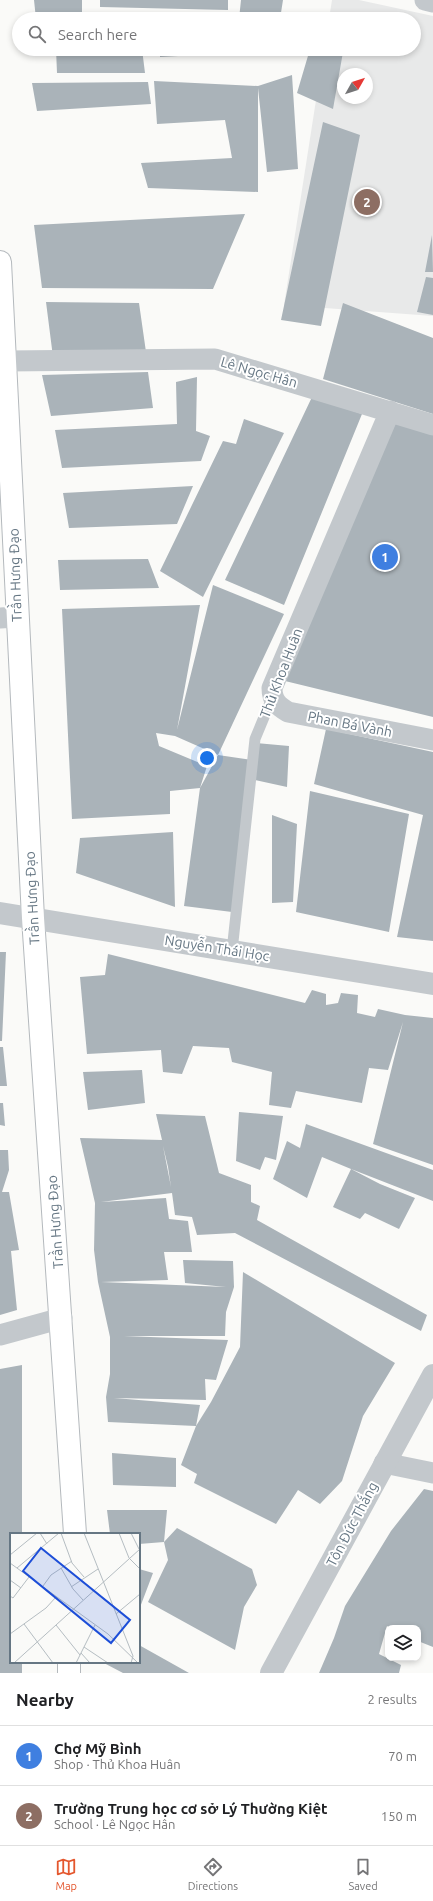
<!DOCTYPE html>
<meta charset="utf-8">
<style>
:root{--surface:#fff;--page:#f6f6f6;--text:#202124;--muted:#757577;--line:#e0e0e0;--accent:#e4572e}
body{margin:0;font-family:Ubuntu,sans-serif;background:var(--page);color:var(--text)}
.controls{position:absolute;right:12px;bottom:12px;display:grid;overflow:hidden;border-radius:8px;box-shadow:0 2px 6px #0003}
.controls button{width:36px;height:36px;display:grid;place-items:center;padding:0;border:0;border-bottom:1px solid var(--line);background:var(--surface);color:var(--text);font:20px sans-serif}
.compass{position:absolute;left:337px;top:68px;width:36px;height:36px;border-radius:50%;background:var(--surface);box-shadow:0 2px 6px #0003;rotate:51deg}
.you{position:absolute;left:207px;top:758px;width:14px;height:14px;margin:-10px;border:3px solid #fff;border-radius:50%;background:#1a73e8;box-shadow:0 0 0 6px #1a73e833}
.badge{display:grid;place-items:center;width:26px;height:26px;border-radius:50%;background:var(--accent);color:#fff;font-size:13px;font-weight:700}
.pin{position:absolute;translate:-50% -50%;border:2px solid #fff;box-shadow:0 1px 4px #0006}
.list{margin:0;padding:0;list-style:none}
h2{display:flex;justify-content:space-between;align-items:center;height:52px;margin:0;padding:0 16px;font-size:17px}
h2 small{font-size:13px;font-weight:400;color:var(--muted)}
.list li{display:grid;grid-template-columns:26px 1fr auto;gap:12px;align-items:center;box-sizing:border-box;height:60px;padding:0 16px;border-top:1px solid var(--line)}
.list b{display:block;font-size:15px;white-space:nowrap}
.list p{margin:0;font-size:13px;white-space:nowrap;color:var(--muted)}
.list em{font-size:13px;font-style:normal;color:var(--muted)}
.icon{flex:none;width:22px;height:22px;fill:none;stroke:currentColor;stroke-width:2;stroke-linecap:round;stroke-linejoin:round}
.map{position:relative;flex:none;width:433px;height:1673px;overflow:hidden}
.search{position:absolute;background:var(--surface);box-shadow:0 2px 6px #0003;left:12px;right:12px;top:12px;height:44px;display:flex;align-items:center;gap:10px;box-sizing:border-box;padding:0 14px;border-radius:22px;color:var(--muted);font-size:15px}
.sheet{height:172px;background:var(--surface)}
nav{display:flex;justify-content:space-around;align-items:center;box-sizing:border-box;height:56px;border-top:1px solid var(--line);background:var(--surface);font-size:11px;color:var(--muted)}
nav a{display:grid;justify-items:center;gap:2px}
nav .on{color:var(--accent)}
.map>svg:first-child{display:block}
.built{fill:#e8e9e9;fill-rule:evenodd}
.building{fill:#aab3b9;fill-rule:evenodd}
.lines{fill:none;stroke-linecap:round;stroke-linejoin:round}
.trunk-casing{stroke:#b4b9bd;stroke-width:24}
.service{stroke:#c3c8cc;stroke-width:11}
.minor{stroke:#c3c8cc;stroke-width:21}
.tertiary{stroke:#c3c8cc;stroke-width:22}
.trunk{stroke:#fff;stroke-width:22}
.labels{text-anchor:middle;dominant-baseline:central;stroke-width:4;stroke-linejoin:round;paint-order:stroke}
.street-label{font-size:14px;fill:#657683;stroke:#fff}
.inset-road{fill:none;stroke:#b5bdc2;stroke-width:1}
.view{fill:#1d4ed8;fill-opacity:0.15;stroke:#1d4ed8;stroke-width:2}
.inset-edge{fill:none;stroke:#657683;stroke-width:2}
</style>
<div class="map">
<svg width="433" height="1673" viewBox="0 0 433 1673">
<rect width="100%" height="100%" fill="#fafaf8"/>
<path class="built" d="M332,0h27l74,16v300l-149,-11 40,-256h90v-30h-85zM343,74h24v24h-24z"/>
<path class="building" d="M34,0h48v17l-46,2z
M100,0h128v10l-128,-3z
M241,0h42l-3,19h-41z
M56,49h86l3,24h-88z
M160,49h73v4l-73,4z
M310,49h19l14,3 -10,57 -36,-16z
M292,75l6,94 -31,3 -9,-84v104l-110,-4 -7,-25 91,-5 -7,-38 -68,4 -3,-43 104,5z
M148,82l3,22 -114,7 -5,-28z
M323,122l37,13 -39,191 -40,-6z
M245,214l-32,75 -171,-1 -8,-63z
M432,235l1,37h-8z
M426,277l7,1v37l-16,-3z
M46,302l93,1 7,49 -93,5z
M343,303l90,35v76l-110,-35z
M148,372l5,36 -102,8 -9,-41z
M197,377l-1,54 14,5 -9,25 -139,7 -7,-38 122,-6 -1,-42z
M312,397l50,17 -78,191 -59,-25z
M244,419l40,14 -81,164 -43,-26 63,-130 13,3z
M395,420l38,13v284l-148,-36z
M193,486l-16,38 -108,4 -6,-35z
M148,559l11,29 -99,2 -2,-30z
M213,585l71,29 -66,141 -43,-19 -19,-3 3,13 48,20 -7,22 18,-33 34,5 -20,152 -48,-6 16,-118 -30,3v23l-98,5 -10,-210 138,-4 -23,125z
M326,729l107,23v189l-36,-4 26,-122 -109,-31z
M256,743l33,3 -2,41 -32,-7z
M310,791l99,23 -20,118 -93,-20z
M272,815l25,9 -4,78 -21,1z
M173,832l2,75 -99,-34 4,-35z
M0,952h6l-4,89h-2z
M108,954l197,49 7,-13 14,4v11l12,-2 3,-10 17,2 -1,18 18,4 3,-8 27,6 28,3v147l-60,-21 30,-122 -15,48 -19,-2 -7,35 -66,-12 -5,17 -22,-3 3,-33 -40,-10 -3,-14 -36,-2 -11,28 -19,-2 -2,-22 -74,4 -7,-77 25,-2z
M0,1047h3l4,39h-7z
M142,1070l3,33 -57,7 -5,-38z
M0,1103h3l2,23 -5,-1z
M239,1112l44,4 -7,44 -11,-3 -5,13 -24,-9z
M156,1114l49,2 14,57 32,12v17l9,4 -3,14 170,95 -6,16 -186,-98 -38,2 -5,-18 -17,-2 -3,-22 -71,9 65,-4 3,21 19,2 4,31h-28l4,28 -67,2 125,5 -41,-4 -2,-23 50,1 1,26 -8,25 -1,24h-101l104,4 -12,40 -11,-1 1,21 -92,-2 86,7 -4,21 15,-24 29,-55 3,-75 152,91 -32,53 -21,65 -22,23 -22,-14 -22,34 -82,-41 3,-9 -16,-9 15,-39 -88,-4 -2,-25 4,-23v-37l-12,-55 -4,-32 1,-47 -15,-65 82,2zM163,1146l5,21 3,20z
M306,1124l127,46v31l-82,-32 29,15 35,14 -16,31 -34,-16 -5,6 -27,-12 18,-38 -29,-12 -15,41 -34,-19 14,-38 13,7z
M0,1150h8l1,20 -7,22h7l10,58 -8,1 6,59 -17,5z
M22,1365v169h-11v128h11v11h-22v-304z
M112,1453l64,5v29l-63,-2z
M424,1489l9,2v156l-15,-6v-13h-27l-4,-2 -8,28 22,11 -2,8h-80l15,-35 11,-32 46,-75z
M107,1510h60l-3,32 -25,2v-10h-29z
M177,1528l75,41 5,16 -13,22 -9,43 -87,-48 20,-42 -4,-18z
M139,1569l14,4 -14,37z
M139,1645l50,28h-66l-21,-11h37z"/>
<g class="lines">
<defs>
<path id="trunk" d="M0,262l33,656 42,616
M69,1673v-11"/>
</defs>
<use href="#trunk" class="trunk-casing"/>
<path class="service" d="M232,951l23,-212 17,-41"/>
<path class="minor" d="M425,0l8,2
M6,361l209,-2 218,66
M390,411l-118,277c0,13 6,18 16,24l145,28
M0,618l17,-1
M0,1335l62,-17
M384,1463l49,10"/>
<path class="tertiary" d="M0,913l433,71
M271,1673l162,-298"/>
<use href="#trunk" class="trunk"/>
</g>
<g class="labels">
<g class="street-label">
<text transform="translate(259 372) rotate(16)">Lê Ngọc Hân</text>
<text transform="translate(15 575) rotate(-92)">Trần Hưng Đạo</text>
<text transform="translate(281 673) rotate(-69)">Thủ Khoa Huân</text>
<text transform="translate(350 724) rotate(11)">Phan Bá Vành</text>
<text transform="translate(32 898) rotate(-93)">Trần Hưng Đạo</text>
<text transform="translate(217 948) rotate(9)">Nguyễn Thái Học</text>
<text transform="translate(55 1222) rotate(-94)">Trần Hưng Đạo</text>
<text transform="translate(352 1524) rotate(-62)">Tôn Đức Thắng</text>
</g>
</g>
<g transform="translate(10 1533)">
<rect width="130" height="130" fill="#fafaf8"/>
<path class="inset-road" d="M30,0l7,11M51,0l11,30 12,14M74,0l49,123 -2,7M109,0l10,25 11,11M121,0l8,16M0,22l27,-22M0,30l98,71 30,29M7,35l42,-35M51,35l12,21 10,11M0,47l11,8M33,53l8,-11 21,-14M61,54l27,-18M0,63l3,2 16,-21M106,81l24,-20M14,91l29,39M46,92l24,30M0,101l36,-26 10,-11M74,114l24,16M71,120l9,10M4,130l126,-114M66,130l19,-38"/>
<path class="view" d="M31,15l89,72 -19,23 -88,-72z"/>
<rect width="130" height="130" class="inset-edge"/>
</g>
</svg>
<div class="controls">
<button><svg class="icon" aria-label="layers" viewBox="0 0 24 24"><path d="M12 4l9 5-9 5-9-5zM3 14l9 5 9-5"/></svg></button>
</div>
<svg class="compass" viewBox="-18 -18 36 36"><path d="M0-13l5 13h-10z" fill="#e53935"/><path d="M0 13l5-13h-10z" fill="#757577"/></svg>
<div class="you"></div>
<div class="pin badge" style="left:385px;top:557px;background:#3f7fe0">1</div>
<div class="pin badge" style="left:367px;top:202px;background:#8d6e63">2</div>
<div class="search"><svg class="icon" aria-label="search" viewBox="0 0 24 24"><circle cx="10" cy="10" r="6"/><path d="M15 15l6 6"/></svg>Search here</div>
</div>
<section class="sheet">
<h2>Nearby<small>2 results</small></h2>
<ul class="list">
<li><span class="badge" style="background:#3f7fe0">1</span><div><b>Chợ Mỹ Bình</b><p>Shop · Thủ Khoa Huân</p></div><em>70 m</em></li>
<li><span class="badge" style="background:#8d6e63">2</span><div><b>Trường Trung học cơ sở Lý Thường Kiệt</b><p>School · Lê Ngọc Hân</p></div><em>150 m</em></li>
</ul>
</section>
<nav>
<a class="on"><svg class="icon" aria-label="map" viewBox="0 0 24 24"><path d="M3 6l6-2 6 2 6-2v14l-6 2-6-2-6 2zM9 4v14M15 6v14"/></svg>Map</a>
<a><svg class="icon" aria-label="directions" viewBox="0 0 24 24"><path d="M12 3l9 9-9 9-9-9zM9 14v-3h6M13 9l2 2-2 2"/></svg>Directions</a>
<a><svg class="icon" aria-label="saved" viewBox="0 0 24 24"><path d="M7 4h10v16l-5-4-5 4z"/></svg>Saved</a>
</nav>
